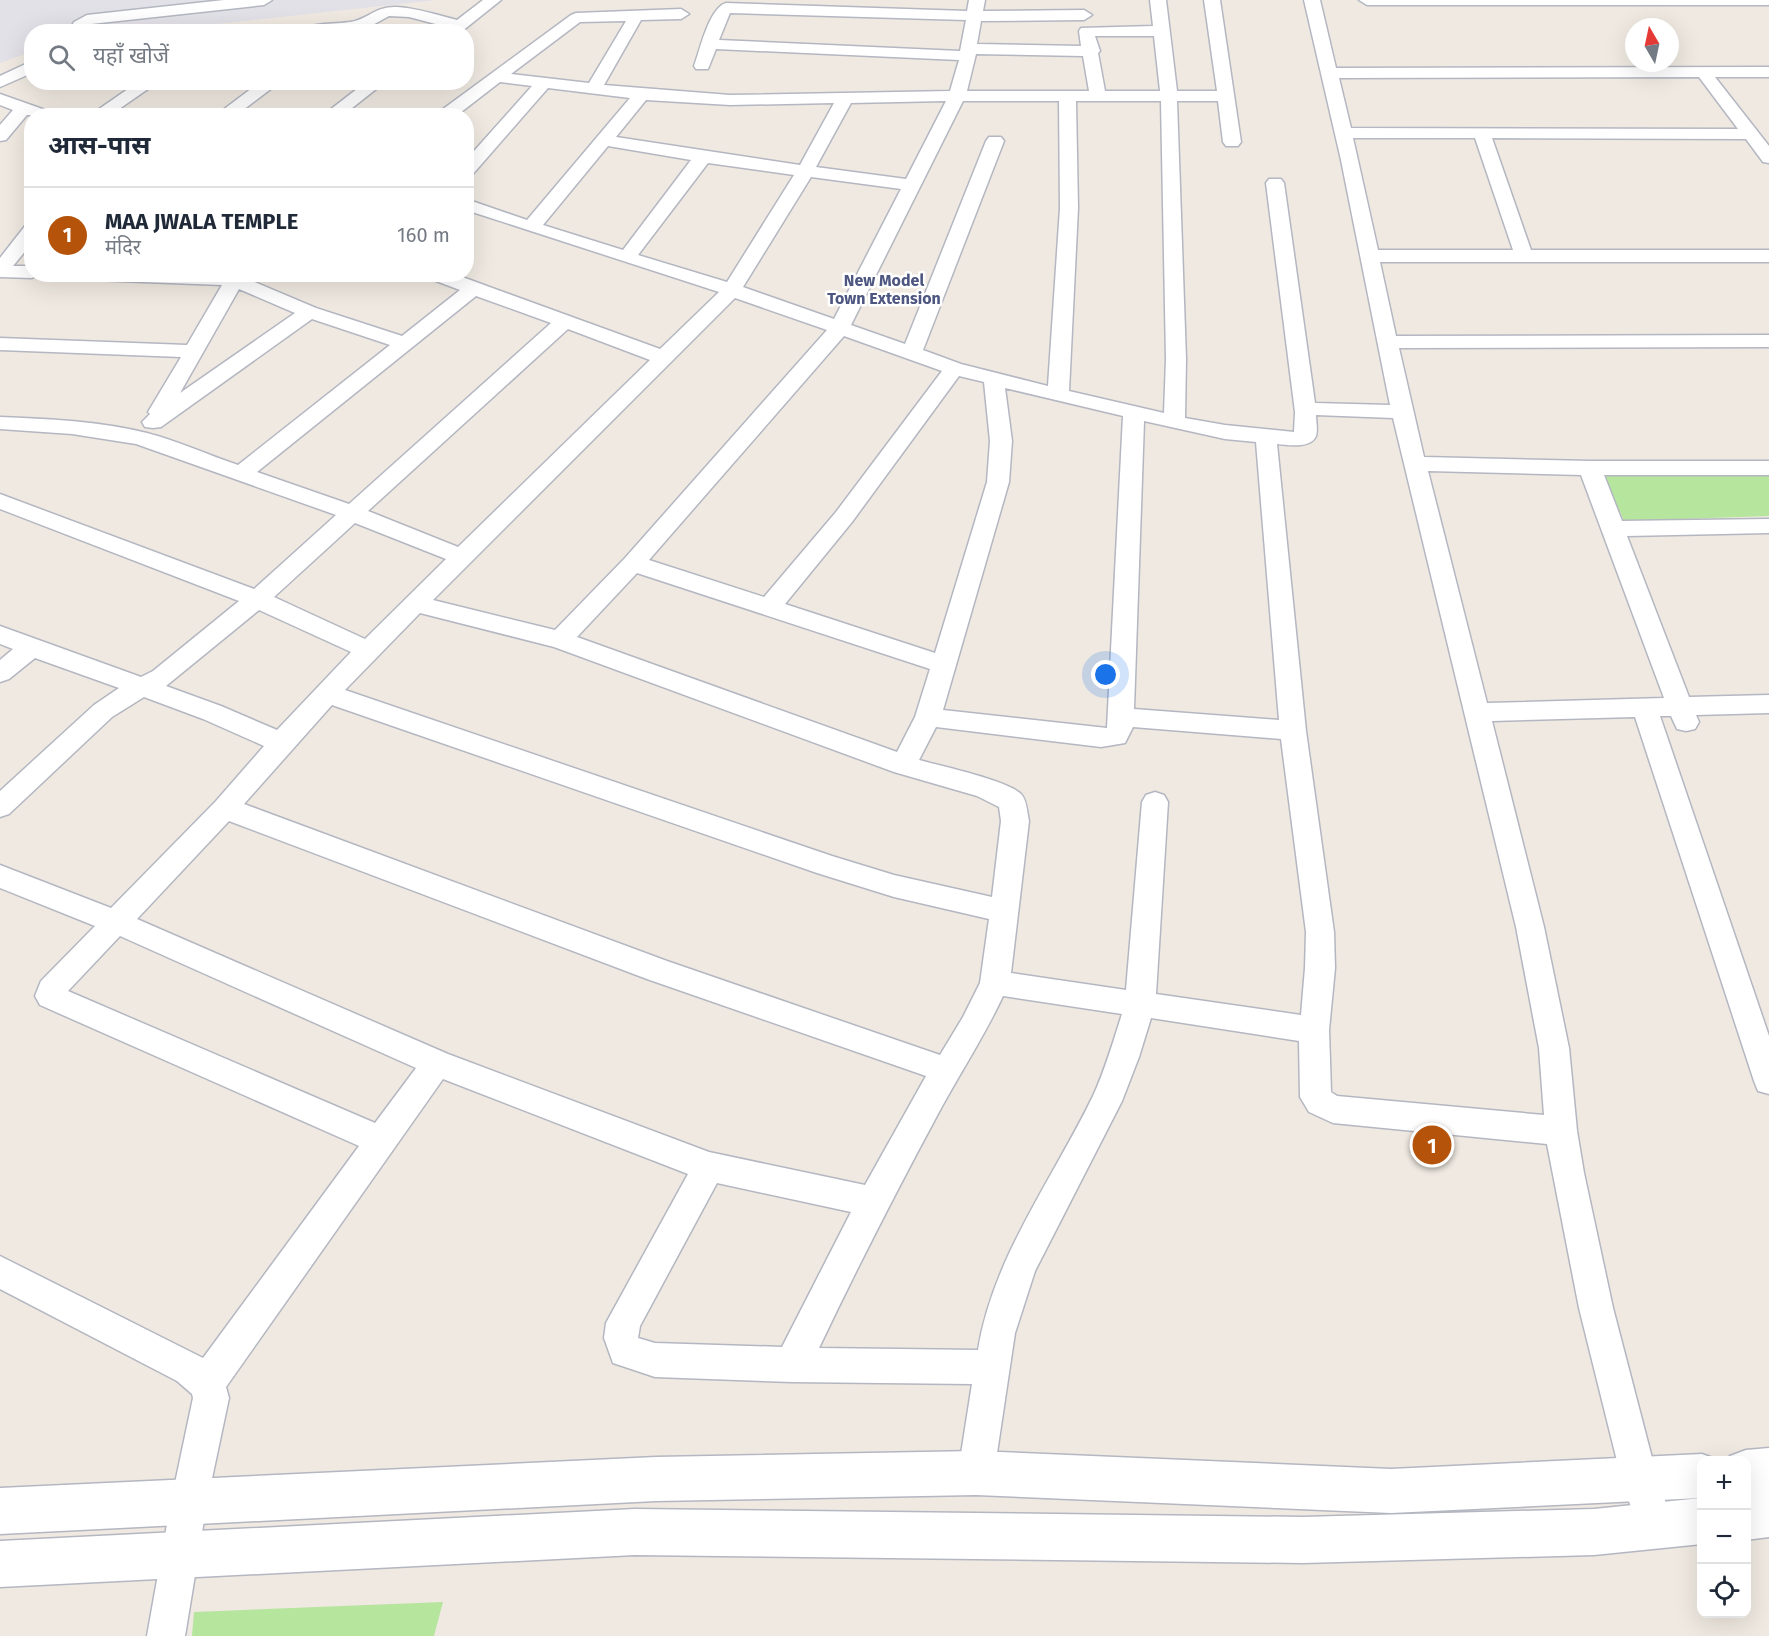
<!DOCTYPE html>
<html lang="hi">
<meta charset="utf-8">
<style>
:root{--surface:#fff;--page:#f2f2f3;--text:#1f2937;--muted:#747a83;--line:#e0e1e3;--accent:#b45309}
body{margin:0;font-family:"Fira Sans","Noto Sans Devanagari",sans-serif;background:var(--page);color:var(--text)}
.controls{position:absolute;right:18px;bottom:18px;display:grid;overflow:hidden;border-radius:12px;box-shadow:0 6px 24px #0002}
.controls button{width:54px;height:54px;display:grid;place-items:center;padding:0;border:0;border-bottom:2px solid var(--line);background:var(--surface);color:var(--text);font:30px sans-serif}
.compass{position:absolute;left:1625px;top:18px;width:54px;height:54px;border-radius:50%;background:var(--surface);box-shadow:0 6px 24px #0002;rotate:351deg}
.you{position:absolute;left:1106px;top:675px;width:21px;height:21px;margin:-15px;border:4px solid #fff;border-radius:50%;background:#1a73e8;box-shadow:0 0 0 9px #1a73e833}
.badge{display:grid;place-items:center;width:39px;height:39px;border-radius:50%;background:var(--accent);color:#fff;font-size:20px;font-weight:700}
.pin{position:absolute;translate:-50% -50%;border:3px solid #fff;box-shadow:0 2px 6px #0006}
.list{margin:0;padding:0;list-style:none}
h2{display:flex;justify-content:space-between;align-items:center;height:78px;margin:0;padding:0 24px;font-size:26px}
h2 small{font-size:20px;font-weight:400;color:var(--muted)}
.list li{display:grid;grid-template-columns:39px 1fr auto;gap:18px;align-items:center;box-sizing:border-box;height:96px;padding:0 24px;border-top:2px solid var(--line)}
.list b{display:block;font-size:22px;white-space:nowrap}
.list p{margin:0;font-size:20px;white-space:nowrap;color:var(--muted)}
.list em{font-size:20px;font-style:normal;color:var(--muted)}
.icon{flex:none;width:33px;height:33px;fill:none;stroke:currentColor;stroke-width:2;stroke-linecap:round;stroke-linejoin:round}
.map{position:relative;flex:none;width:1769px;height:1636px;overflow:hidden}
.search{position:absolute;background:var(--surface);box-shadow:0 6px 24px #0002;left:24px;top:24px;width:450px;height:66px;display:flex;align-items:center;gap:15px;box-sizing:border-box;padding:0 21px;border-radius:24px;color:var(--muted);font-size:22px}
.panel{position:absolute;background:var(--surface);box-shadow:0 6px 24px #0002;left:24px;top:108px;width:450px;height:174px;border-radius:24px}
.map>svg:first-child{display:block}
.industrial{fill:#e3e1e8}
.green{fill:#b6e59e}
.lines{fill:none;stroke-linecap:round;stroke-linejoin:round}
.street-casing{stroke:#b4b7c1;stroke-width:3}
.secondary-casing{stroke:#b4b7c1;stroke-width:3}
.street{fill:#fff;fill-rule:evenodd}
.secondary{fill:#fff;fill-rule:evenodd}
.labels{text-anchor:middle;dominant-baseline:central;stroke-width:5;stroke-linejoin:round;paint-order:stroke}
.far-neighbourhood-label{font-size:16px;font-weight:bold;fill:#4d5680;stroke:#fff}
</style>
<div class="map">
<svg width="1769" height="1636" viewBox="0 0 1769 1636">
<rect width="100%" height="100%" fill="#efe9e1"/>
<path class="industrial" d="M0,0h436l-283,31 -121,1 -1,20 -31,11z"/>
<path class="green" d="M1604,476h165v40l-145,5z
M443,1602l-9,34h-242l2,-24z"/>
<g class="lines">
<defs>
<path id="street" d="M224,0h48l-8,5 -173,19 -7,8h-16l6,-10 13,-7z
M483,0h18l-40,32h-18l4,-5 -38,-10 -20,-1 -29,16h-64c8,-9 41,-8 54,-10 17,-2 25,-16 47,-15 20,1 40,8 60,13z
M969,0h16l-2,11 101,-1 8,5 -8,5 -103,1 -4,23 104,2 -2,-15 2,-3 72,-2 -3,-26h16l11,91h40l-13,-91h16l21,142 -3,4h-12l-3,-4 -5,-41h-41l9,258 -1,59 40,7 69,7 1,-20 -29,-229 3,-4h12l3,4 31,220 75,2 -49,-245 -37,-160h16l16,68 433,-1v10h-54l54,69v17l-6,-1 -17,-23 -254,-1 39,112h238v12h-389l16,74 373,-1v12l-370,1 25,109 166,4h179v14h-165l18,46 147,-2v14l-142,3 62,161 80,-2v18l-73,2 3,7 -4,7 -9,2 -9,-2 -6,-13h-11l109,320v58l-11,-3 -4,-10 -119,-364 -143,4 52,206 25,121 8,83 7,42 29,135 45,173 16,45 -6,13 -13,6 -13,-6 -20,-58 -43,-173 -32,-164 -214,-21 -24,-11 -9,-15 -1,-56 -148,-23 -12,39 -17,44 -87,170 -20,62 -21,140 -5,13 -13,5 -13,-5 -5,-13 14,-89 -180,-2 -137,-5 -42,-14 -9,-25 2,-15 82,-149 -245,-95 -217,308 3,11 -22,104 -22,134h-38l24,-134 22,-104 -1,-4 -15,-13 -177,-92v-33l203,102 156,-212 -319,-141 -5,-9 6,-15 54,-55 -95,-38v-23l111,43 105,-107 48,-55 -61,-27 -59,-22 -32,20 -103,97 -9,3v-26l94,-86 25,-17 -84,-30 -26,21 -9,3v-22l13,-11 -13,-5v-18l141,51 12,-6 86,-70 -239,-92v-15l254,95 82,-74 -200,-71 -64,-10 -72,-5v-12c49,2 99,4 147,16 31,8 61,22 91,32l152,-120 -78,-26 -151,108 -8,1 -8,-1 -3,-5 8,-8 -2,-2 33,-55 -181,-7v-12l187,7 35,-60 -131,-5 -7,-2 -2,-4h165l-2,4 71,30 86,28 58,-46 -32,-12 -2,-4h28l206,75 59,-57 -253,-82v-11l61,21 103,-122 -82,-10 -76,87 -6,1v-16l66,-74 -32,-4 -44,34h-19l2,-4 132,-97 5,-2 105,-4 8,5 -8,5 -40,1 -37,65 126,10 220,-4 9,-31 -243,-11 -8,20h-12l-2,-3c6,-16 15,-58 32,-63l241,8zM730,13l236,7 -6,31 -241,-11zM626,21l-37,62 -78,-9 69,-52zM1095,36h59l6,55h-55l-7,-38 2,-2zM976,54l107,2 6,35h-122zM1699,77l39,52 -387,-1 -12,-50zM646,100l84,5 104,-2 -34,62 -184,-28zM946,101l-40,78 -90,-12 35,-64zM963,101h96l1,107 -12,178 -87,-22 -38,-14 81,-209 -3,-4h-12l-3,4 -81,203 -54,-19zM1076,101h85l5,258 -2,54 -95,-22 9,-183zM1353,138h122l38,112h-135zM608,146l83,14 -68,90 -80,-25zM708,163l86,12 -67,107 -89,-27zM811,177l90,12 -67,130 -91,-32zM239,289l56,24 -115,80zM476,296l75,27 -202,181 -92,-32zM735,298l92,32 -202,228 -70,72 -122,-30zM568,329l82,31 -192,187 -90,-36zM844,336l98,35 -106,141 -72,85 -115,-37zM959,376l25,6 6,59 -3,41 -52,171 -150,-49 67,-82zM1005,388l118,28 -16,312 -164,-18 66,-228 3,-41zM1316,415l77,3 123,509 23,121 5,67 -207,-19 -6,-4 -2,-62 6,-62 -1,-36 -28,-201 -29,-287c10,1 34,5 39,-8 2,-6 0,-15 0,-21zM1144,421l81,18 31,3 23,278 -145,-11zM1428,471l153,4 83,223 -177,5zM355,523l91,36 -81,80 -91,-42zM637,573l293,96 -15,48 -18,35 -320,-115zM259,610l92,42 -74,78 -56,-24 -55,-20zM420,613l134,34 340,125 83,24 22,11 2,14 -9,76 -98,-22 -62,-19 -487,-166zM332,705l485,168 77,24 95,22 -9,64 -17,34 -23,38 -273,-94 -423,-157zM936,727l165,20 24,-4 8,-16 148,12 25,193 -1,36 -4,47 -145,-21 12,-192 -4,-7 -9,-3 -9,3 -4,7 -16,188 -115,-17 18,-152c-2,-8 -2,-21 -8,-27 -14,-14 -81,-28 -102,-34zM229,821l418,158 279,97 -61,109 -156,-33 -261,-98 -311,-135zM120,936l296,132 -41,55 -307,-132zM1003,996l119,18c-9,28 -17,56 -29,82 -40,83 -100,161 -115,254l-159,-2c38,-80 78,-158 120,-236 21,-39 45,-75 64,-116zM717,1183l134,29 -69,135 -127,-4 -17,-5 2,-12z
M1359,0h410v5h-402z
M32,61v12l-32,14v-11z
M138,82h20l-49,34h-20z
M260,82h20l-45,34h-20z
M366,82h19l-43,34h-20z
M0,94l51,18 2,4 -26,-1 -21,25 -6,1v-16l13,-15 -13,-5z
M32,225v18l-19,23h19v8h8l-8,4 -32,-1v-19l25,-32z"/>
<path id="secondary" d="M1769,1448v89l-23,3v-80h-18l2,-4 16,-6z
M976,1451l415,18 311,-15 16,6h-16v84l-108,11 -291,8 -668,-8 -635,32v-46l635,-32 668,8 291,-8 107,-11 -310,15 -415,-18 -320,6 -656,33v-46l656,-31z"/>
</defs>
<use href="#street" class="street-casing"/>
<use href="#secondary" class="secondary-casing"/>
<use href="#street" class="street"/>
<use href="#secondary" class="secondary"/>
</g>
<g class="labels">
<g class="far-neighbourhood-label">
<text x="884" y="280">New Model<tspan x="884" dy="18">Town Extension</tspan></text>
</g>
</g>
</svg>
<div class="controls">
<button>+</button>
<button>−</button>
<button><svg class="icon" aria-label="locate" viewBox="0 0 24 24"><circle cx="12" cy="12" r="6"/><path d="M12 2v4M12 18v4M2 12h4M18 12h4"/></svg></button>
</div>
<svg class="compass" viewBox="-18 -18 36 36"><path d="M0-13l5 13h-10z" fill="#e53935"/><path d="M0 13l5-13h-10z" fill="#747a83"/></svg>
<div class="you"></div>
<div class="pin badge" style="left:1432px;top:1145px">1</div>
<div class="search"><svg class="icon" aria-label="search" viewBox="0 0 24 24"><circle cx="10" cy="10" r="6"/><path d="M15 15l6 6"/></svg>यहाँ खोजें</div>
<section class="panel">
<h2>आस-पास<small></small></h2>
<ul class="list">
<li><span class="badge">1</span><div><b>MAA JWALA TEMPLE</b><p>मंदिर</p></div><em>160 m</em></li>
</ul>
</section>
</div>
